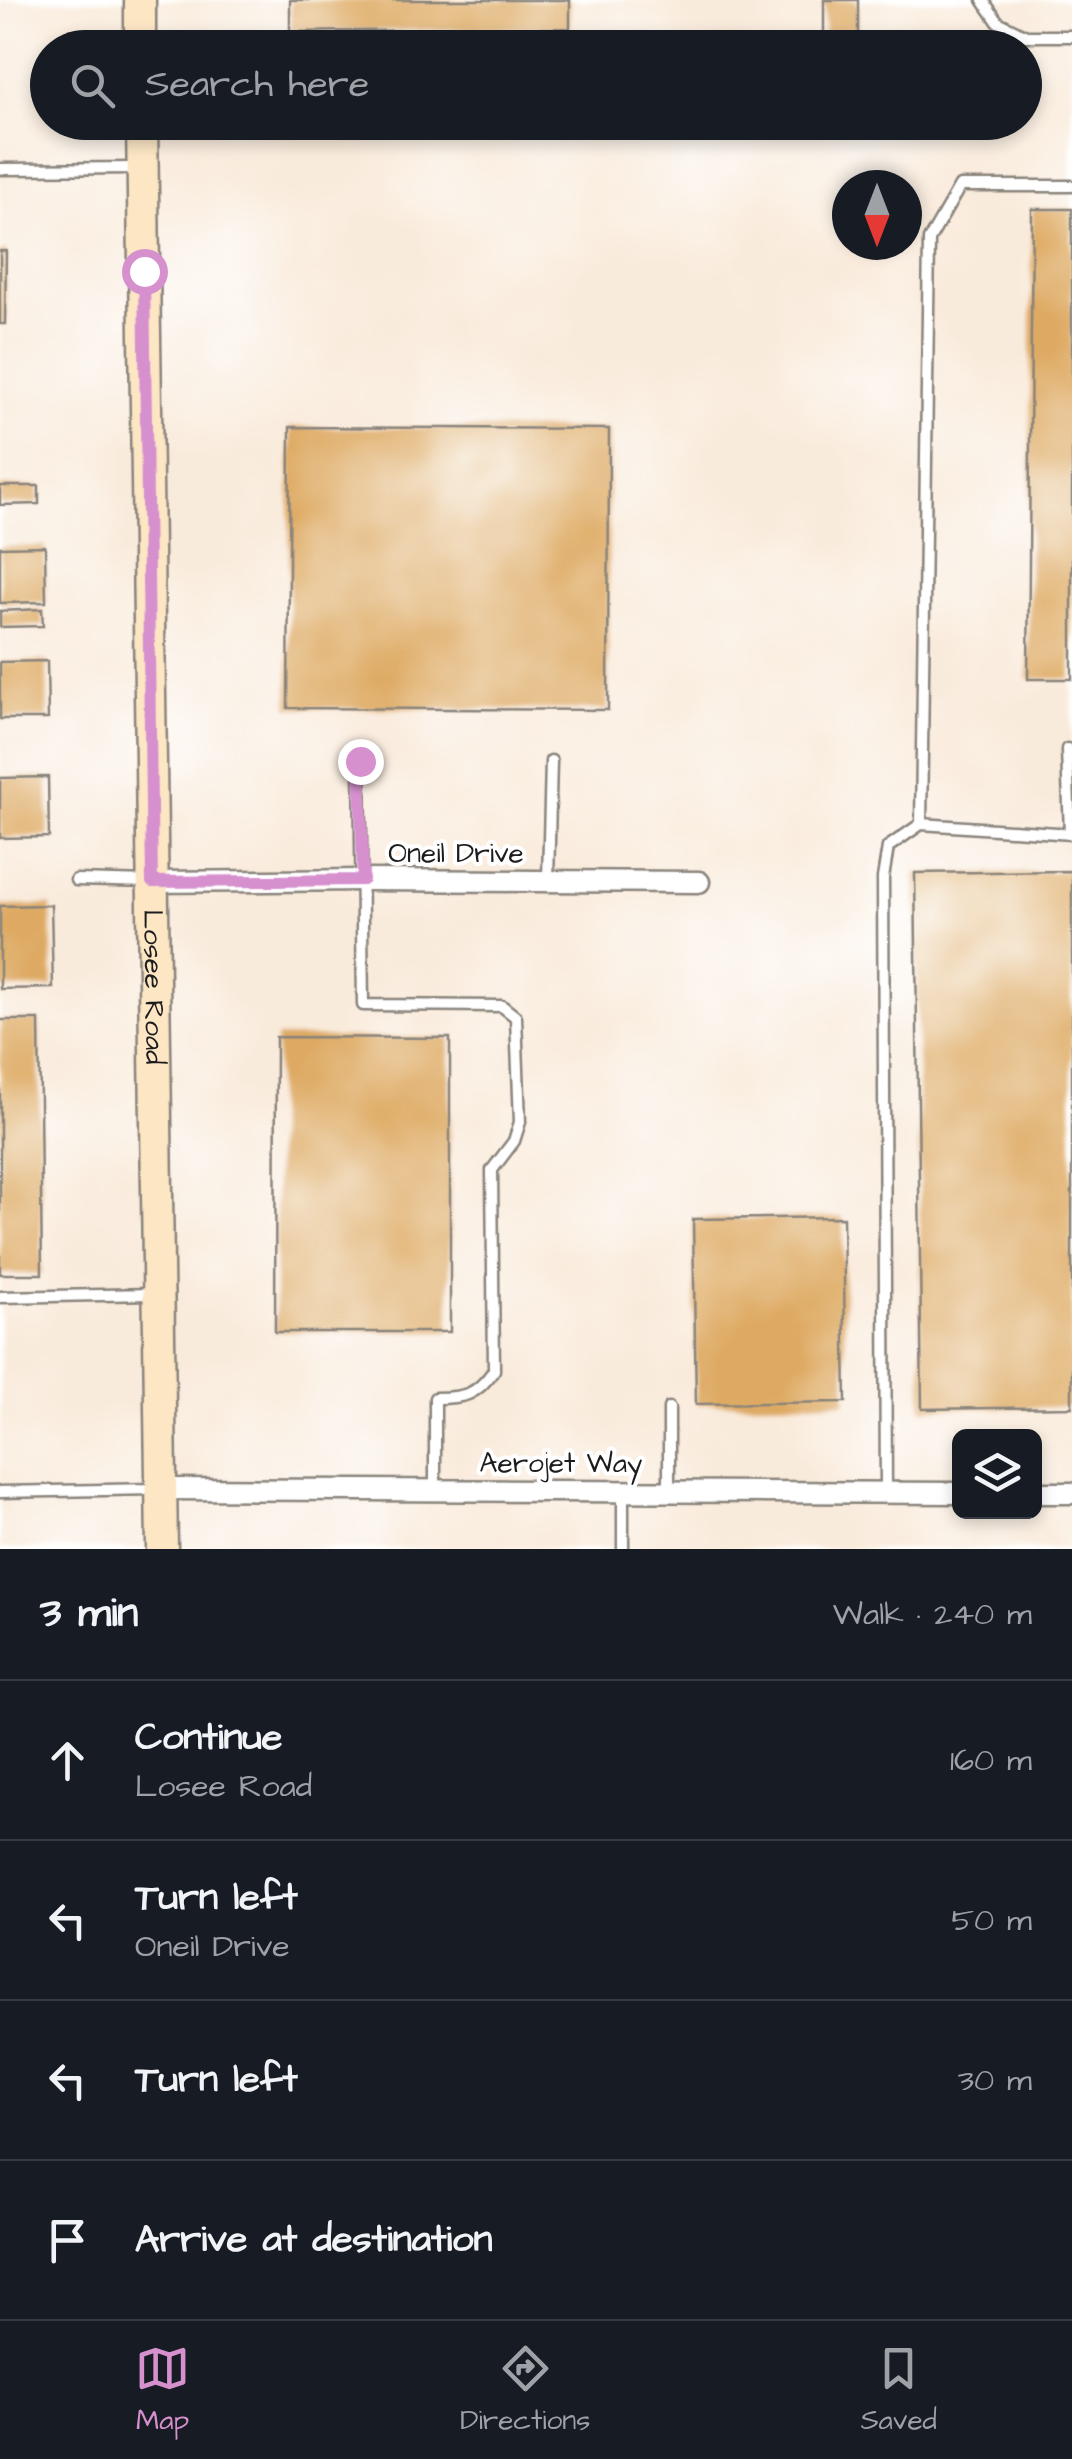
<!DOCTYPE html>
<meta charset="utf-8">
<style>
:root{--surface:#171b24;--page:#20242c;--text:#f1f3f6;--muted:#9ea1a6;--line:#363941;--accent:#d690ce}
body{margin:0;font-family:"Architects Daughter",sans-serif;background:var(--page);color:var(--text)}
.controls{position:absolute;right:30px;bottom:30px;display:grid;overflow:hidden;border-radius:15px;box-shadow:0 5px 15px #0003}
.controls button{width:90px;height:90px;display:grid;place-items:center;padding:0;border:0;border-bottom:2px solid var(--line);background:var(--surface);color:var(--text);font:50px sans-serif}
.compass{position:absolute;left:832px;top:170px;width:90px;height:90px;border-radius:50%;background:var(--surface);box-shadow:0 5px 15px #0003;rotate:180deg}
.stop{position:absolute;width:30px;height:30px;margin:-22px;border:8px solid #d690ce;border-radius:50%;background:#fff}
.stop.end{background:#d690ce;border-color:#fff;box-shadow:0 2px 10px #0008}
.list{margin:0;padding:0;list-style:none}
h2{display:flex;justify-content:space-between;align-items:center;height:130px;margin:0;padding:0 40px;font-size:42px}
h2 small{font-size:32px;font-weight:400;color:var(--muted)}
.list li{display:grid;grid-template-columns:65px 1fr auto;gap:30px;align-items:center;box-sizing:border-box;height:160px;padding:0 40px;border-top:2px solid var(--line)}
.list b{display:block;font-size:38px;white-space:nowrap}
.list p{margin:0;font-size:32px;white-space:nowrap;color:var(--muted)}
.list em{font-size:32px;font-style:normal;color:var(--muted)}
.icon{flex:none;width:55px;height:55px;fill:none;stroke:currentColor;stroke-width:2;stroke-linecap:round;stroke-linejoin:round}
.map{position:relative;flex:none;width:1072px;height:1549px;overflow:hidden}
.search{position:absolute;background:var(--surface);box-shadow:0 5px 15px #0003;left:30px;right:30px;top:30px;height:110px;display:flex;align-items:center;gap:25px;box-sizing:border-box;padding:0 35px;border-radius:55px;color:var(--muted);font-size:38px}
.sheet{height:770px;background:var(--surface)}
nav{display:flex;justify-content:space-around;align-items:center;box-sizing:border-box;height:140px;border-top:2px solid var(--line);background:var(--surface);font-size:28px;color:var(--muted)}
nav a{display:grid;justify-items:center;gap:5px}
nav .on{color:var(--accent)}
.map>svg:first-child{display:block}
.building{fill:#deaa64}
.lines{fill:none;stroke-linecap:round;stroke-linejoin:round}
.lane-casing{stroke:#8a847c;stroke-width:15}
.street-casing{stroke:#8a847c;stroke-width:25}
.secondary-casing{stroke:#8a847c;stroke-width:35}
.lane{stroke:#fff;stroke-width:10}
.street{stroke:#fff;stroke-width:20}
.secondary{stroke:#fce6c4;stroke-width:30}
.route{stroke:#d690ce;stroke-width:12}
.labels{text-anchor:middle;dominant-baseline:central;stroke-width:8;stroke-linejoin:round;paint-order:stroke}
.street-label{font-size:28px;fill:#1c1c1c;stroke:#fff}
</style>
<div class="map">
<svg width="1072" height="1549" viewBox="0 0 1072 1549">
<rect width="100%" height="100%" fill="#fff"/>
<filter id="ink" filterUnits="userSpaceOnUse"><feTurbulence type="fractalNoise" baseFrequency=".01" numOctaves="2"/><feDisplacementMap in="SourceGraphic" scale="20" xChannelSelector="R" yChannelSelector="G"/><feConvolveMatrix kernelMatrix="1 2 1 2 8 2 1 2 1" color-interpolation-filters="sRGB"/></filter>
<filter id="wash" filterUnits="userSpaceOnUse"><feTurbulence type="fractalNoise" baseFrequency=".0048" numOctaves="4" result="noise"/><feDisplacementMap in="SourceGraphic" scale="40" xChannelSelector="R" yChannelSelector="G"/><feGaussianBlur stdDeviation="2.25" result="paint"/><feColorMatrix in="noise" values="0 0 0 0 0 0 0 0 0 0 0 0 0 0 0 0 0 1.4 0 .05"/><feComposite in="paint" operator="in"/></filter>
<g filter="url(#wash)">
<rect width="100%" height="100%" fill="#f9ebdb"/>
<g id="blocks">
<path class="building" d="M290,0h280v28l-280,4z
M824,0h34v48h-34z
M1032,209h40v470h-44z
M0,251h6l-1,73h-5z
M290,427l319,2 -1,281 -320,-2z
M0,486h39v18l-39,1z
M45,546l1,56 -46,1v-56z
M42,609l1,17 -43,1v-16z
M47,661l1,58h-48v-57z
M48,777l1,60 -49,1v-60z
M1072,871v536l-150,2 -7,-536z
M51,905l2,83 -53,1v-83z
M0,1020h39l3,254h-42z
M276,1037l174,1v294h-175z
M843,1217l3,185 -150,2 -3,-185z"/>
</g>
</g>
<g filter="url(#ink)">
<use href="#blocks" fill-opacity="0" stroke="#8a847c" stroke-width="2.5"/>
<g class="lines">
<defs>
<path id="lane" d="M983,0l15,22 28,14h46
M0,169l141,-1
M1067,749l3,85
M360,761l3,244 139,1 14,11 4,105 -6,19 -22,29 2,200c-17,25 -29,28 -59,28v91
M921,824l8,-584 31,-54h112
M76,880l74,2
M548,880l3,-119
M0,1297l153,-3
M669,1408v83
M0,1492l156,-3
M886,1492l-3,-614 5,-31 33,-23 151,10
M623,1549v-57"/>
<path id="street" d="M153,882l210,-2 336,2
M162,1489l798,4
M1034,1493h38"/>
<g id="secondary">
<path d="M140,0v48"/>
<path id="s1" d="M142,122l20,1427"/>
</g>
</defs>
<use href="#lane" class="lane-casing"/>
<use href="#street" class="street-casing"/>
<use href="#secondary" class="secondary-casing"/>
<use href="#lane" class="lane"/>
<use href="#street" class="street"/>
<use href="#secondary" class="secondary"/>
</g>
</g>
<g class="lines" filter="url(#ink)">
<path class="route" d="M144,271l8,611 211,-2 -3,-119"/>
</g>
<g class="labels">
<g class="street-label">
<text x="456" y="853">Oneil Drive</text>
<text stroke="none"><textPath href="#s1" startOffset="865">Losee Road</textPath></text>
<text x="561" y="1463">Aerojet Way</text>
</g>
</g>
</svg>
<div class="controls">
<button><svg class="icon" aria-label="layers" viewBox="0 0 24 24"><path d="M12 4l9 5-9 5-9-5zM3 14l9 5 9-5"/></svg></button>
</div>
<svg class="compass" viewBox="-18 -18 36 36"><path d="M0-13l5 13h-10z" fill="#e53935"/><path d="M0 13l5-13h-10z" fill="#9ea1a6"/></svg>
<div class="stop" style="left:144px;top:271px"></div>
<div class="stop end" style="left:360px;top:761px"></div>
<div class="search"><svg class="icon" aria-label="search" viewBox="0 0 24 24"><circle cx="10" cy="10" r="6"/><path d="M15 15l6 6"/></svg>Search here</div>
</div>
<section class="sheet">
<h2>3 min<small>Walk · 240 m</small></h2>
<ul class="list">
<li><svg class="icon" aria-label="ahead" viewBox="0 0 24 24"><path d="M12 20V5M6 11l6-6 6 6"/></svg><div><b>Continue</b><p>Losee Road</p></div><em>160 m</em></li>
<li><svg class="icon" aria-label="left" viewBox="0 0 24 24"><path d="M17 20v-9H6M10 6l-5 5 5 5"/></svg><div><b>Turn left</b><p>Oneil Drive</p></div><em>50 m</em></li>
<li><svg class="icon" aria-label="left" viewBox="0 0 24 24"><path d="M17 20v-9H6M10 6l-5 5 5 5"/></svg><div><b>Turn left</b></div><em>30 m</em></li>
<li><svg class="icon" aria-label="arrive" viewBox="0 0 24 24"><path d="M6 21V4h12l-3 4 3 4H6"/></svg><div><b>Arrive at destination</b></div></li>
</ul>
</section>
<nav>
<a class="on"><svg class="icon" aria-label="map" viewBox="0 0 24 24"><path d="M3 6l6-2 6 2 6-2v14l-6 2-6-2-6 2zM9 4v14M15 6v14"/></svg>Map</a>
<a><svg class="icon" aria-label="directions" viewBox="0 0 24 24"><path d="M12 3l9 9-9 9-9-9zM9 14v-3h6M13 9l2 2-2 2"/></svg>Directions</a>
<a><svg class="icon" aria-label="saved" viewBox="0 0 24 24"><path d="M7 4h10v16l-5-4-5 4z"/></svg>Saved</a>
</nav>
